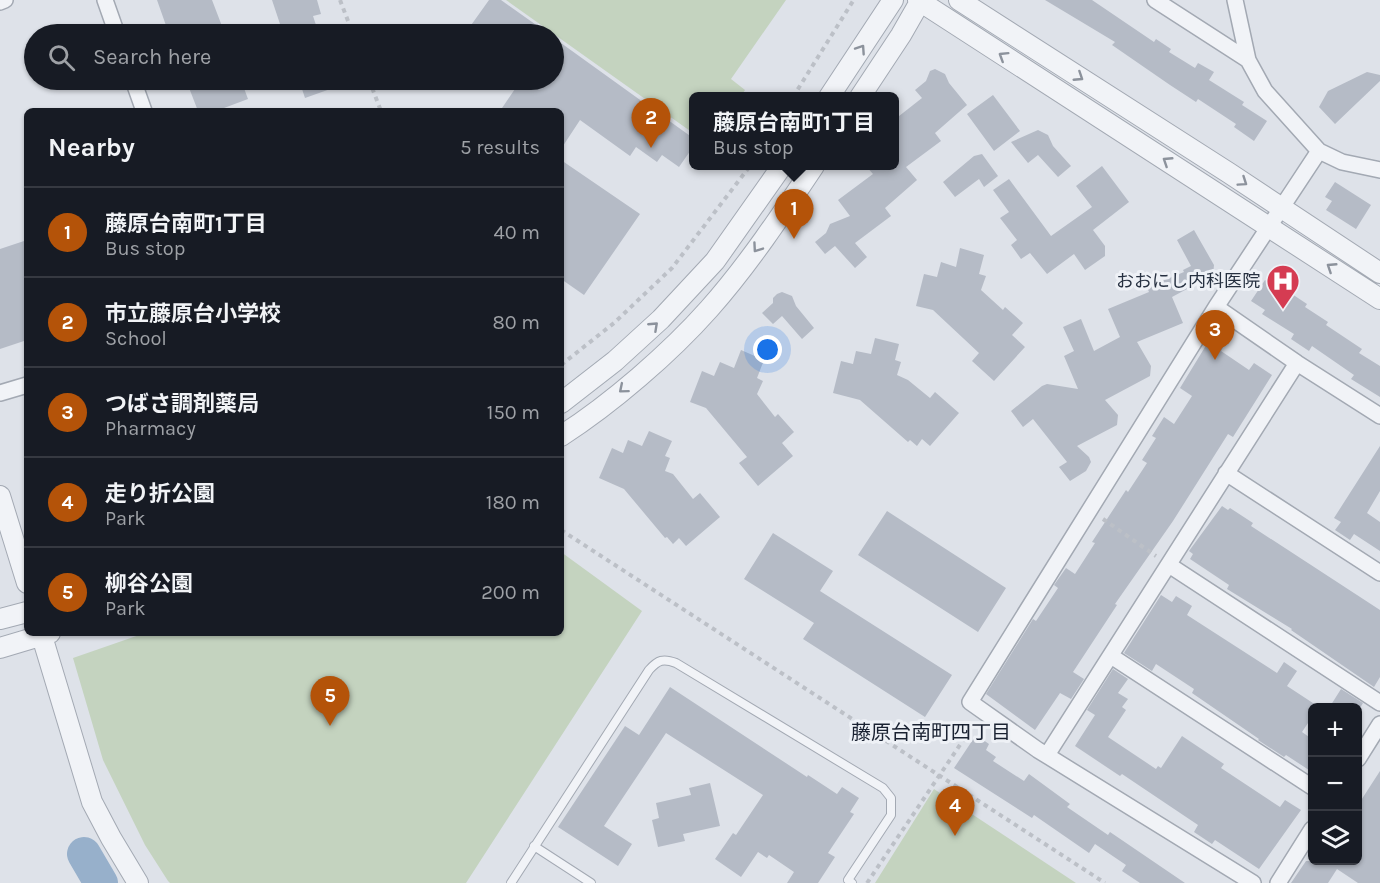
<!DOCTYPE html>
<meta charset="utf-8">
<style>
:root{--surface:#171b24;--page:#20242c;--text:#f1f3f6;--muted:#9ea1a6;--line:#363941;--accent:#b45309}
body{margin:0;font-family:Karla,"Noto Sans JP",sans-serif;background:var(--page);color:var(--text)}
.controls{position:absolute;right:18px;bottom:18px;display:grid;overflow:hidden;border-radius:9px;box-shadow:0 2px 4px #0004}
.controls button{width:54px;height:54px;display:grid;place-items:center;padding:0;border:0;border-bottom:2px solid var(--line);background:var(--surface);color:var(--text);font:30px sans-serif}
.you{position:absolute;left:768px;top:350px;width:21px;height:21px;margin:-15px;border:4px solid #fff;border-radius:50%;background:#1a73e8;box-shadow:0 0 0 9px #1a73e833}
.badge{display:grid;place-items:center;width:39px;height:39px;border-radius:50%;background:var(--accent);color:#fff;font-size:20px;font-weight:700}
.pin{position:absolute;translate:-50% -50px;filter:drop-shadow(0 2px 3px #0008)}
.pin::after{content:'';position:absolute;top:32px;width:21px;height:18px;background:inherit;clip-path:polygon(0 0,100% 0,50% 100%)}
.popup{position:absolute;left:689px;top:92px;width:210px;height:78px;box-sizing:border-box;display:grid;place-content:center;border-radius:9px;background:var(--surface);filter:drop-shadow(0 2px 4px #0005);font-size:20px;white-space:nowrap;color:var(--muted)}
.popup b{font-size:22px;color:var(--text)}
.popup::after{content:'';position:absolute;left:50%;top:100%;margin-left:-12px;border:12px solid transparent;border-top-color:var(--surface)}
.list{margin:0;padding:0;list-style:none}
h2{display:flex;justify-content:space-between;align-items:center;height:78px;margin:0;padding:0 24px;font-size:26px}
h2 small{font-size:20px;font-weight:400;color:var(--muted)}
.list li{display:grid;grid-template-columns:39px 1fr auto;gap:18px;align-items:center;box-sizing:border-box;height:90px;padding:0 24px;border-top:2px solid var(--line)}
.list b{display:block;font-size:22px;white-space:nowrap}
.list p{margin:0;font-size:20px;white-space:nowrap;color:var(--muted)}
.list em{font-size:20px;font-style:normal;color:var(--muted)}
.icon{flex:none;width:33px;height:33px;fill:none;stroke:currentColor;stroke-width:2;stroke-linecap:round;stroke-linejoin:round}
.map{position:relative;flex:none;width:1380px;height:883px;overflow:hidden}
.search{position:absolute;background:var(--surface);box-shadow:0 2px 4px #0004;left:24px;top:24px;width:540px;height:66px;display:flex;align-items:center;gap:15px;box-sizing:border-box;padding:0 21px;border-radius:33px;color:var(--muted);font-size:22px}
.panel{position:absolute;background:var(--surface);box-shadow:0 2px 4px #0004;left:24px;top:108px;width:540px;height:528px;border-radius:9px}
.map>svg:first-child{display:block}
.green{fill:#c4d3bf}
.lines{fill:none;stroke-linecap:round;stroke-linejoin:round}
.river{stroke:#97b0cb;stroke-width:34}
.building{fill:#b5bbc6}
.service-casing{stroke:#a3a9b3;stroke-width:10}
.minor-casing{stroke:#a3a9b3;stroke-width:18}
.tertiary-casing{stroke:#a3a9b3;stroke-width:22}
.path{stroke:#bcc0c7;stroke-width:4;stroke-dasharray:4.5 4.5;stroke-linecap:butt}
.service{stroke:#f1f3f7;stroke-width:8}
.minor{stroke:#f1f3f7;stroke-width:15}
.tertiary{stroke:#f1f3f7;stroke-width:20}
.oneway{stroke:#8c929c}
.labels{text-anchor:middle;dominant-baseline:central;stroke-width:6;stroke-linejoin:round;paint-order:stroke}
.poi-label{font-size:18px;fill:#263040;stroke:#eef1f6;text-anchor:end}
.neighbourhood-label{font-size:20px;fill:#192131;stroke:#eef1f6}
</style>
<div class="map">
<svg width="1380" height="883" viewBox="0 0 1380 883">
<rect width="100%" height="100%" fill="#dee2e9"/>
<path class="green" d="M506,0h280l-55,79 14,11 -4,6 -47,1 -1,36z
M561,552l81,59 -176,272h-296l-2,-2 -23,-36 -42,-85 -30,-102 72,-25h416z
M934,789l142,94h-201z"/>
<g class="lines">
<path class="river" d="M84,854l17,29"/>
</g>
<path class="building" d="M157,0h55l13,34h-56z
M272,0h45l4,14 -8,2 6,18h-27l-3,-10 -8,3z
M489,0h12l48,34h-71l-9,-6z
M1045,0h47l62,42 2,-3 15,10 -2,3 26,16 3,-5 16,9 -5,8 35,22 -2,3 25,16 -13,20 -20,-14 2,-3 -38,-25 -2,3 -26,-17 -58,-40 3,-3z
M554,38l139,100v9l-14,20 -17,-12 -5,7 -21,-15 -6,9 -50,-36 -19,29v-38h-61l21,-31h33z
M935,69l10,5 4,9 18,22 -32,28 6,8 -35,26 11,13 -32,28 6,8 -36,27 12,14 -12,11 -20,-22 -10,8 -10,-12 11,-9 4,-9 20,-8 -12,-16 35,-26 -8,-9h29v-45l28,-22 -7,-8 11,-9 4,-10z
M1367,72l13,3v6l-45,43 -16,-17 9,-16z
M186,80h55l7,19 -32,12h-18z
M299,80h51v2l-45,16z
M993,95l27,36 -26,20 -27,-37z
M1038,130l10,5 5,11 18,20 -13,11 -20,-22 -10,8 -17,-21z
M982,154l16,22 -14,11 -5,-8 -24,18 -12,-15 31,-26z
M561,160l79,54 -56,81 -23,-16z
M1102,166l27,36 -36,28 12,16v10l-20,14 -11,-16 -27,20 -17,-21 -9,6 -10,-14 6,-5 -17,-22 9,-6 -16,-22 16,-11 42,57 41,-29 -16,-21z
M1335,182l36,23 -15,24 -30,-19 6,-9 -7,-4z
M1194,230l20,35 -1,10 -41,22 11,26 -46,19 14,24 -1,10 -45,24 13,15 -1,10 -40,21 12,11 2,5 -5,9 -16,10 -11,-14 8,-5 -34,-43 -10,8 -12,-16 31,-25 5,-2 31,5 -14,-33 10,-5 -11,-24 18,-8 13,32 26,-14 -12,-28 41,-17 -2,-5 37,-15 -1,-2 8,-4 -14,-26z
M27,240v100l-27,9v-100z
M960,248l24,7 -5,19 7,2 -5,14 22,20 2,-3 18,16 -11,12 13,12 -31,34 -22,-20 7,-8 -46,-43 -17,-4 8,-32 13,3 4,-15 15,5z
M1265,280l13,9 2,-3 27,18 -2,3 23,15 -2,3 36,24 -3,4 21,13v31l-29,-18 3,-4 -42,-29 -3,5 -18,-12 3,-5 -32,-20 3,-4 -14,-9z
M782,292l10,4 4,10 18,22 -12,11 -20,-23 -9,8 -11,-11 11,-10v-5l4,-4z
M1213,334l13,8 -5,9 28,19 5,-7 18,12 -39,62 -5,-3 -55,87 -58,83 2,1 -44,67 11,7 -13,20 -11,-6 -25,37 -49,-36 47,-75 3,2 22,-33 -4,-3 12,-17 9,6 20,-31 -3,-1 34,-52 2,2 19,-29 -5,-3 14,-22 -4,-2 12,-19 10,7 18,-28 -12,-8z
M875,338l24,6 -4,16 6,2 -4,13 11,5 22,18 5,-6 24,21 -29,33 -8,-7 -5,7 -7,-6 -2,2 -48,-42 -27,-7 8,-32 12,3 3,-13 15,3z
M741,350l23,10 -7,18 6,3 -6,13 18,23 3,-3 16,18 -12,11 11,13 -35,30 -19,-23 8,-6 -41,-49 -16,-6 12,-31 12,5 6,-14 14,6z
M649,431l23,10 -7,15 5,2 -5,13 8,3 20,25 7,-6 20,24 -34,29 -7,-8 -6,6 -6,-7 -2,1 -41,-49 -25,-11 13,-30 11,5 5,-13 14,6z
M1380,446v45l-13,22 13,9v29l-26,-17 -4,6 -15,-10 6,-8 -7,-4z
M1222,506l6,4 2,-2 23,15 -2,3 129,84v67l-6,10 -83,-57 1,-1 -65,-40 2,-4 -39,-26 3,-5 -4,-3z
M887,511l119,77 -28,44 -120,-77z
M773,533l60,38 -13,20 132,84 -27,42 -122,-78 11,-16 -70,-44z
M1161,595l11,7 4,-6 16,10 -5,9 90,58 7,-11 13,9 -10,15 32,21 -7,1v9l-10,15 10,7v33l-26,-17 -2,2 -26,-17 1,-1 -67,-46 2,-4 -38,-25 -4,7 -28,-18z
M1113,669l15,10 -10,14 10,6 -6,8 4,3 -18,27 48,32 2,-3 3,2 21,-32 42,28 -3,4 59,39 5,-7 16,10 -42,59 -44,-29 -3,4 -18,-12 4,-7 -76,-51 -2,2 -45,-30 20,-31 -8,-5z
M670,687l137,90 1,-2 29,19 5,-7 17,11 -9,14 4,2 -26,39 7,4 -17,26h-31l7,-11 -25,-17 -2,3 -9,-6 -17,25 -26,-18 18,-26 3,2 27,-40 -97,-62 -62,93 28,18 -14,22 -60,-39 67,-101 14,9z
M1341,689l22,14 -3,5h-31z
M976,735l13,9 -3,6 10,7 -3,4 31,20 5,-7 41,30 -3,3 41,28 2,-3 75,51h-45l-18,-12 4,-6 -31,-21 -6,9 -55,-38 -2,3 -78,-50z
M1380,771v112h-22l-21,-14 -9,14h-37l15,-22h52v-56z
M710,783l10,43 -37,8 2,7 -27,6 -6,-27 7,-2 -3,-15 35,-8 -2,-7z"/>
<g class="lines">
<defs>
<path id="service" d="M534,846l57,37
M511,883l138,-213c9,-10 14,-12 27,-7l207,125 8,10v17l-43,65 4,3"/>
<path id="minor" d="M105,0l12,34
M1155,0l93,60
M1235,0l13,60 17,31 54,60 23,11 38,8
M0,2l5,-2
M133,80l11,31
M1216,307l81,56 83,53
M0,393l27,-8
M1226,473l154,100
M1169,565l211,138
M1111,656l201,131
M1047,755l250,-392
M1358,759l22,-35
M1253,883l-215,-133 -68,-48 246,-395 103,-156
M1278,883l34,-54"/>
<path id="tertiary" d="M918,0l462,299
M959,0l270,173 151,100
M829,97l64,-97
M860,97l41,-62 20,-35
M561,403l54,-42 46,-42 54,-58 67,-95
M561,436c50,-32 109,-83 148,-127 39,-44 73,-95 105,-143
M0,496l27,87
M0,619l27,-7
M41,633l51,169 19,36 27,45
M0,648l50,-15"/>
</defs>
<use href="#service" class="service-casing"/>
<use href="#minor" class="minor-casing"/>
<use href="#tertiary" class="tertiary-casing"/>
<path class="path" d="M340,0l13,34
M369,80l12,31
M793,97l60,-96
M561,365l53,-42 58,-55 78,-102
M1103,519l53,37
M561,530l544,353
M867,883l107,-159"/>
<use href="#service" class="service"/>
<use href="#minor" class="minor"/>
<use href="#tertiary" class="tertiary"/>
</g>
<defs><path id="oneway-chevron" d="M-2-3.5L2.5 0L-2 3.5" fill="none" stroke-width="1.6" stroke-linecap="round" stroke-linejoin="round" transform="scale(1.5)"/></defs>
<g class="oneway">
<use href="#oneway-chevron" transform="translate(861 49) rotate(-56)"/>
<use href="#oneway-chevron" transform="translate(1003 56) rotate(-148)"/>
<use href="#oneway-chevron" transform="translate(1079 77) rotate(33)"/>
<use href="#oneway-chevron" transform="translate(1167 161) rotate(-147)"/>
<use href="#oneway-chevron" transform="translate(1243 182) rotate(34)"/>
<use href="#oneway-chevron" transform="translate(757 248) rotate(125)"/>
<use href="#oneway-chevron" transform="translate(1331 267) rotate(-147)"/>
<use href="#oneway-chevron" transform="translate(654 326) rotate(-43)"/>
<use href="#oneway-chevron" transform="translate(623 389) rotate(140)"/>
</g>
<defs>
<symbol id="hospital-pin" viewBox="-11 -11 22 30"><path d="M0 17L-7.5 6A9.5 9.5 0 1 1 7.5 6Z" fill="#d53c52" stroke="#eef1f6"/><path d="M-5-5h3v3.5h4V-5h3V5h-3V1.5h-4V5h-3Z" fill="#fff"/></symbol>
</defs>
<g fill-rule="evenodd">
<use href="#hospital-pin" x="1264" y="262" width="38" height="52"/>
</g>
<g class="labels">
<g class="poi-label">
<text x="1260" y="281">おおにし内科医院</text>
</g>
<g class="neighbourhood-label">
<text x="931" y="732">藤原台南町四丁目</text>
</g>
</g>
</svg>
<div class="controls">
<button>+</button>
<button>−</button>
<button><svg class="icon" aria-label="layers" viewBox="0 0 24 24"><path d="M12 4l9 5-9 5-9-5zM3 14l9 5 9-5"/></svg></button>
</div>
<div class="you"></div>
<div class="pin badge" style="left:794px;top:239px">1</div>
<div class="popup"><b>藤原台南町1丁目</b>Bus stop</div>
<div class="pin badge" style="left:651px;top:148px">2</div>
<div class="pin badge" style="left:1215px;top:360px">3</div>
<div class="pin badge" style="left:955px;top:836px">4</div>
<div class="pin badge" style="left:330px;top:726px">5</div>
<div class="search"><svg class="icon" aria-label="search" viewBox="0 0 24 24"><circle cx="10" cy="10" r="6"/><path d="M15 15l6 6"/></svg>Search here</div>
<section class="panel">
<h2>Nearby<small>5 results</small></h2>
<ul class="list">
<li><span class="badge">1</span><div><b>藤原台南町1丁目</b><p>Bus stop</p></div><em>40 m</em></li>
<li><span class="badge">2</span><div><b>市立藤原台小学校</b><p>School</p></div><em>80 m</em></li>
<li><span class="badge">3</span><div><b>つばさ調剤薬局</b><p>Pharmacy</p></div><em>150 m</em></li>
<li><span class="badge">4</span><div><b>走り折公園</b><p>Park</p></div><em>180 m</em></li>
<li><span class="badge">5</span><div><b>柳谷公園</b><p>Park</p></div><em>200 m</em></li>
</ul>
</section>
</div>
